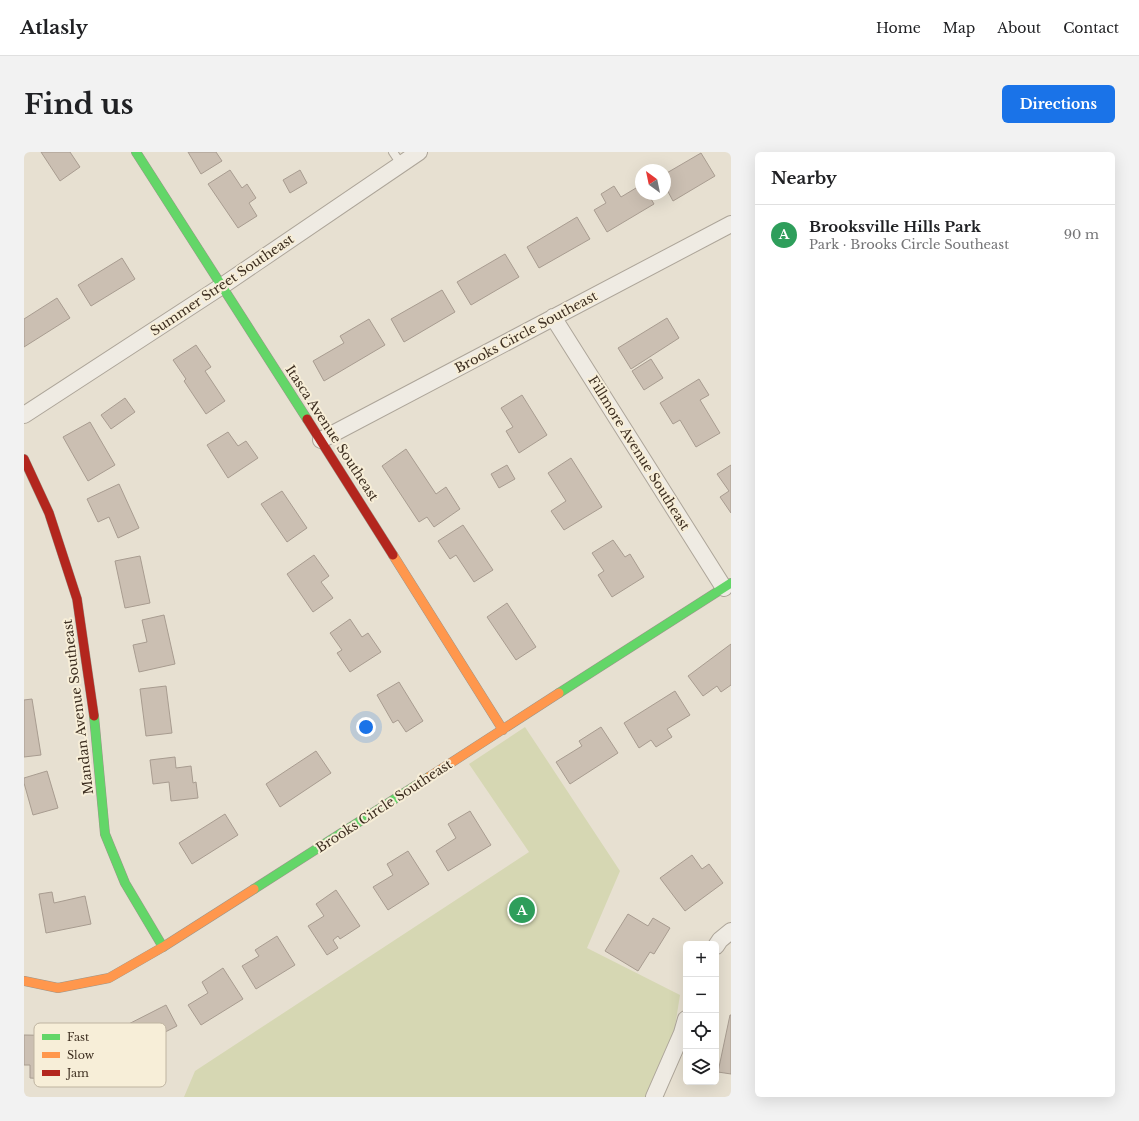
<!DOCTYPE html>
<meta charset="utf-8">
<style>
:root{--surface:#fff;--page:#f2f2f2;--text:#202124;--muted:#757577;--line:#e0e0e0;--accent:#1a73e8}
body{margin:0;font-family:"Libre Baskerville",serif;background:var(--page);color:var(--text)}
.controls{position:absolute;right:12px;bottom:12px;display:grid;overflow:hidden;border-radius:6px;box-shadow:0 4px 16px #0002}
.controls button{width:36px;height:36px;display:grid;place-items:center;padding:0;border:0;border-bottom:1px solid var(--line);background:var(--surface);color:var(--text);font:20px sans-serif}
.compass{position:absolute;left:611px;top:12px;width:36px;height:36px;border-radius:50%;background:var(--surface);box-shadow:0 4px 16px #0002;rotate:327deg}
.you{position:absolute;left:342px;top:575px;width:14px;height:14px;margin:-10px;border:3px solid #fff;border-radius:50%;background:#1a73e8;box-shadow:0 0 0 6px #1a73e833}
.badge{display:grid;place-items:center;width:26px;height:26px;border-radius:50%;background:var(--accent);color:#fff;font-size:13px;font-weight:700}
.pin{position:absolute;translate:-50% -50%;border:2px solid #fff;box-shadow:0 1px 4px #0006}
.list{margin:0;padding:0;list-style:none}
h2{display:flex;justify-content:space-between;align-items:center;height:52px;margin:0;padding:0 16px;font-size:17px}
h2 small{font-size:13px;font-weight:400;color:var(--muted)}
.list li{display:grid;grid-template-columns:26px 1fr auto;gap:12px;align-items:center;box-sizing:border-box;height:60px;padding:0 16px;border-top:1px solid var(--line)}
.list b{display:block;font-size:15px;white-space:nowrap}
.list p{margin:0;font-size:13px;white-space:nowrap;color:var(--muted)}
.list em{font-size:13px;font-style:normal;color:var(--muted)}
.icon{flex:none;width:22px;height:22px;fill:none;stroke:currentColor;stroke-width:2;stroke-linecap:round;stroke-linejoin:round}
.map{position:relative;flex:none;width:707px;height:945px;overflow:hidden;border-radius:6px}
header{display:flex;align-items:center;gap:24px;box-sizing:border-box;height:56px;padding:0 20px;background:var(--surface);border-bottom:1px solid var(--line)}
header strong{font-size:19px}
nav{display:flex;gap:22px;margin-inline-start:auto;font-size:14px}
.intro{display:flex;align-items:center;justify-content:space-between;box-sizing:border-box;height:96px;padding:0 24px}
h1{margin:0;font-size:28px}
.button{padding:10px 18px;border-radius:6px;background:var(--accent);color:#fff;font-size:14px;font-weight:700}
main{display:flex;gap:24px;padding:0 24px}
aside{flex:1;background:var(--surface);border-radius:6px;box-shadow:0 4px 16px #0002}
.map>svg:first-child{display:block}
.green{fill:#d6d7b3}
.building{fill:#cbbfb2;stroke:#a89c90}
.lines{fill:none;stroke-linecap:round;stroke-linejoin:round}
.lane-casing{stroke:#ada599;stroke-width:10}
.street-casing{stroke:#ada599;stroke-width:18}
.fast-casing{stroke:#9c958a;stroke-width:10}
.slow-casing{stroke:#9c958a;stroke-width:10}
.jam-casing{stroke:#9c958a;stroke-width:10}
.lane{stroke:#efebe3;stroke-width:8}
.street{stroke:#efebe3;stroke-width:16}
.fast{stroke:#63d668;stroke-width:9}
.slow{stroke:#ff974d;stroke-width:9}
.jam{stroke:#b3261e;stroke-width:9}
.labels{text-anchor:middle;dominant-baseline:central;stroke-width:4;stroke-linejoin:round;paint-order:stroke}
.street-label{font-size:13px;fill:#3d2e20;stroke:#f7eed8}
.key{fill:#f7eed8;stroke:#bfb4a1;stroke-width:1}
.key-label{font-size:11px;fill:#3d2e20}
</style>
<header>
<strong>Atlasly</strong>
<nav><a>Home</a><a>Map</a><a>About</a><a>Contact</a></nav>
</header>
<div class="intro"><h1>Find us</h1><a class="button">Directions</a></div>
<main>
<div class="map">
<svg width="707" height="945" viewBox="0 0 707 945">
<rect width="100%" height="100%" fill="#e7e0d1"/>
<path class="green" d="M501,575l95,144 -33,77 93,47 -16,102h-480l11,-26 334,-219 -60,-88z"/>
<path class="building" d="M17,0h29l10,15 -20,14z
M164,0h28l6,9 -21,13z
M677,1l14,23 -42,25 -8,-15v-12z
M206,18l12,18 5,-4 9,14 -7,5 8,13 -19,12 -30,-44z
M276,18l7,13 -17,10 -7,-13z
M617,33v9h7l6,10 -47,28 -13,-22 12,-7 -5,-9 13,-8 7,11z
M553,65l13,22 -51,29 -12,-21z
M481,102l14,23 -48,28 -14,-23z
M98,106l13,21 -44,27 -13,-21z
M418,138l13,22 -51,30 -13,-23z
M33,146l13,20 -46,29v-28z
M643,166l12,20 -48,31 -13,-21z
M345,167l16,26 -61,36 -11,-20 31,-18 -4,-7z
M172,193l15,22 -6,4 20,30 -19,13 -22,-33 2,-2 -13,-19z
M627,207l12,19 -19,12 -12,-19z
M675,227l10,16 -9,5 20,33 -24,14 -16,-27 -7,4 -13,-21z
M498,243l25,40 -28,18 -13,-22 7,-4 -12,-19z
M101,246l10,14 -24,17 -10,-14z
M66,270l25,43 -27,16 -25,-44z
M204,280l10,14 8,-5 12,17 -30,20 -21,-33z
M382,297l30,45 10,-7 14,22 -26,18 -7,-10 -8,5 -37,-56z
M547,306l31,49 -38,23 -13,-19 15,-10 -18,-28z
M483,313l8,14 -16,9 -8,-14z
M707,313v48l-11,-16 9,-6 -12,-17z
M95,332l20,44 -21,10 -9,-21 -11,5 -11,-23z
M258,339l25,37 -20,14 -26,-38z
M439,373l30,45 -19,12 -18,-27 -6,4 -12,-18z
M589,388l12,17 5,-3 14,23 -32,20 -14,-22 6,-4 -12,-18z
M290,403l15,21 -8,6 12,16 -20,14 -26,-38z
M116,404l10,47 -25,5 -10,-47z
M483,451l29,44 -20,13 -29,-43z
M140,463l11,49 -36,8 -6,-27 14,-3 -5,-22z
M326,467l12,18 6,-4 13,19 -31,20 -13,-19 5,-3 -12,-17z
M707,492v41l-10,7 -4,-6 -14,10 -15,-20z
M375,530l24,39 -17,11 -8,-12 -5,3 -16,-28z
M142,534l6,47 -26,3 -6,-47z
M651,539l15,24 -23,14 5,8 -16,10 -5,-7 -12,8 -15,-25z
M8,547l9,56 -17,2v-57z
M577,575l17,26 -48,31 -14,-22 26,-16 -3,-5z
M292,599l15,22 -51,34 -14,-23z
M151,605l1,11 15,-2 2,17 3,-1 2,16 -27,3 -2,-19 -16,2 -3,-24z
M23,619l11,37 -25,7 -9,-32v-5z
M446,659l21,34 -43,26 -12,-20 20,-13 -8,-14z
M201,662l13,21 -46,29 -13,-21z
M384,699l21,33 -41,26 -15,-23 20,-12 -6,-11z
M668,703l10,14 7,-5 14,19 -38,28 -25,-33z
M312,738l24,36 -20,13 -2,-3 -5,4 5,8 -11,7 -19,-29 16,-10 -8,-12z
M28,740l2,11 31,-7 6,28 -45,9 -7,-39z
M604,762l20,12 5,-8 17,10 -16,26 -4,-2 -12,19 -33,-20z
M253,784l18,29 -39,24 -14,-23 17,-10 -4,-6z
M199,816l20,31 -42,26 -13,-20 20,-12 -6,-11z
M142,853l11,21 -59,30 -11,-21z
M706,863h1v59l-13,-2z
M0,883l56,1 -1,30 -31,-1 -1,14 -17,-1v-13h-6z"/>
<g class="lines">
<defs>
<path id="lane" d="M369,0l8,12"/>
<path id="street" d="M529,165l171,271
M0,263l198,-129 197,-134
M297,288l410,-216
M692,794l4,-6 11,-9
M630,945l28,-64 4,-14"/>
<path id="fast" d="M112,0l171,267
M535,541l172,-110
M70,564l11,118 20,49 38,64
M230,737l175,-112"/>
<path id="slow" d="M369,403l110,175
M405,625l130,-84
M0,829l34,7 51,-10 54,-31 91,-58"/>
<path id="jam" d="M283,267l86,136
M0,307l25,54 28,86 17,117"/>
</defs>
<use href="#lane" class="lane-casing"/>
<use href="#street" class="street-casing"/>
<use href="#fast" class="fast-casing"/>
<use href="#slow" class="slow-casing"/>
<use href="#jam" class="jam-casing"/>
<use href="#lane" class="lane"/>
<use href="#street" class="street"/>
<use href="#fast" class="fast"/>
<use href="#slow" class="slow"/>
<use href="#jam" class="jam"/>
</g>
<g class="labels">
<g class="street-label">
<text transform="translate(198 133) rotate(-34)">Summer Street Southeast</text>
<text transform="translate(502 180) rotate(-28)">Brooks Circle Southeast</text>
<text transform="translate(308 281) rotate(57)">Itasca Avenue Southeast</text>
<text transform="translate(615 301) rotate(58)">Fillmore Avenue Southeast</text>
<text transform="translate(54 555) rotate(-97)">Mandan Avenue Southeast</text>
<text transform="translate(360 654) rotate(-33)">Brooks Circle Southeast</text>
</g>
</g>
<rect x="10" y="871" width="132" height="64" rx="6" class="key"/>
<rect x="18" y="882" width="18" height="6" fill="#63d668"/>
<rect x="18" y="900" width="18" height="6" fill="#ff974d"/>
<rect x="18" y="918" width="18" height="6" fill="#b3261e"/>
<g class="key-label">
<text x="43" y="889">Fast</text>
<text x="43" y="907">Slow</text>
<text x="43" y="925">Jam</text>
</g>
</svg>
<div class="controls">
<button>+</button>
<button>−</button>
<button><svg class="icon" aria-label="locate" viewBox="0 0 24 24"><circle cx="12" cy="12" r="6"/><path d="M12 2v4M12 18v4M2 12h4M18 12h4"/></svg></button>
<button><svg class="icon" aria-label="layers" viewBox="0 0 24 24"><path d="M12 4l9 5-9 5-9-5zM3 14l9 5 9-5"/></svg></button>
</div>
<svg class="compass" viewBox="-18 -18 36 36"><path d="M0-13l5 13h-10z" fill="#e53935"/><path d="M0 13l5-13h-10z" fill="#757577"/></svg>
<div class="you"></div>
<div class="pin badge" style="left:498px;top:758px;background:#2e9e5b">A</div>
</div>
<aside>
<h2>Nearby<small></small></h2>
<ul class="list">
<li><span class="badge" style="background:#2e9e5b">A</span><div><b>Brooksville Hills Park</b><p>Park · Brooks Circle Southeast</p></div><em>90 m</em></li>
</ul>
</aside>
</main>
